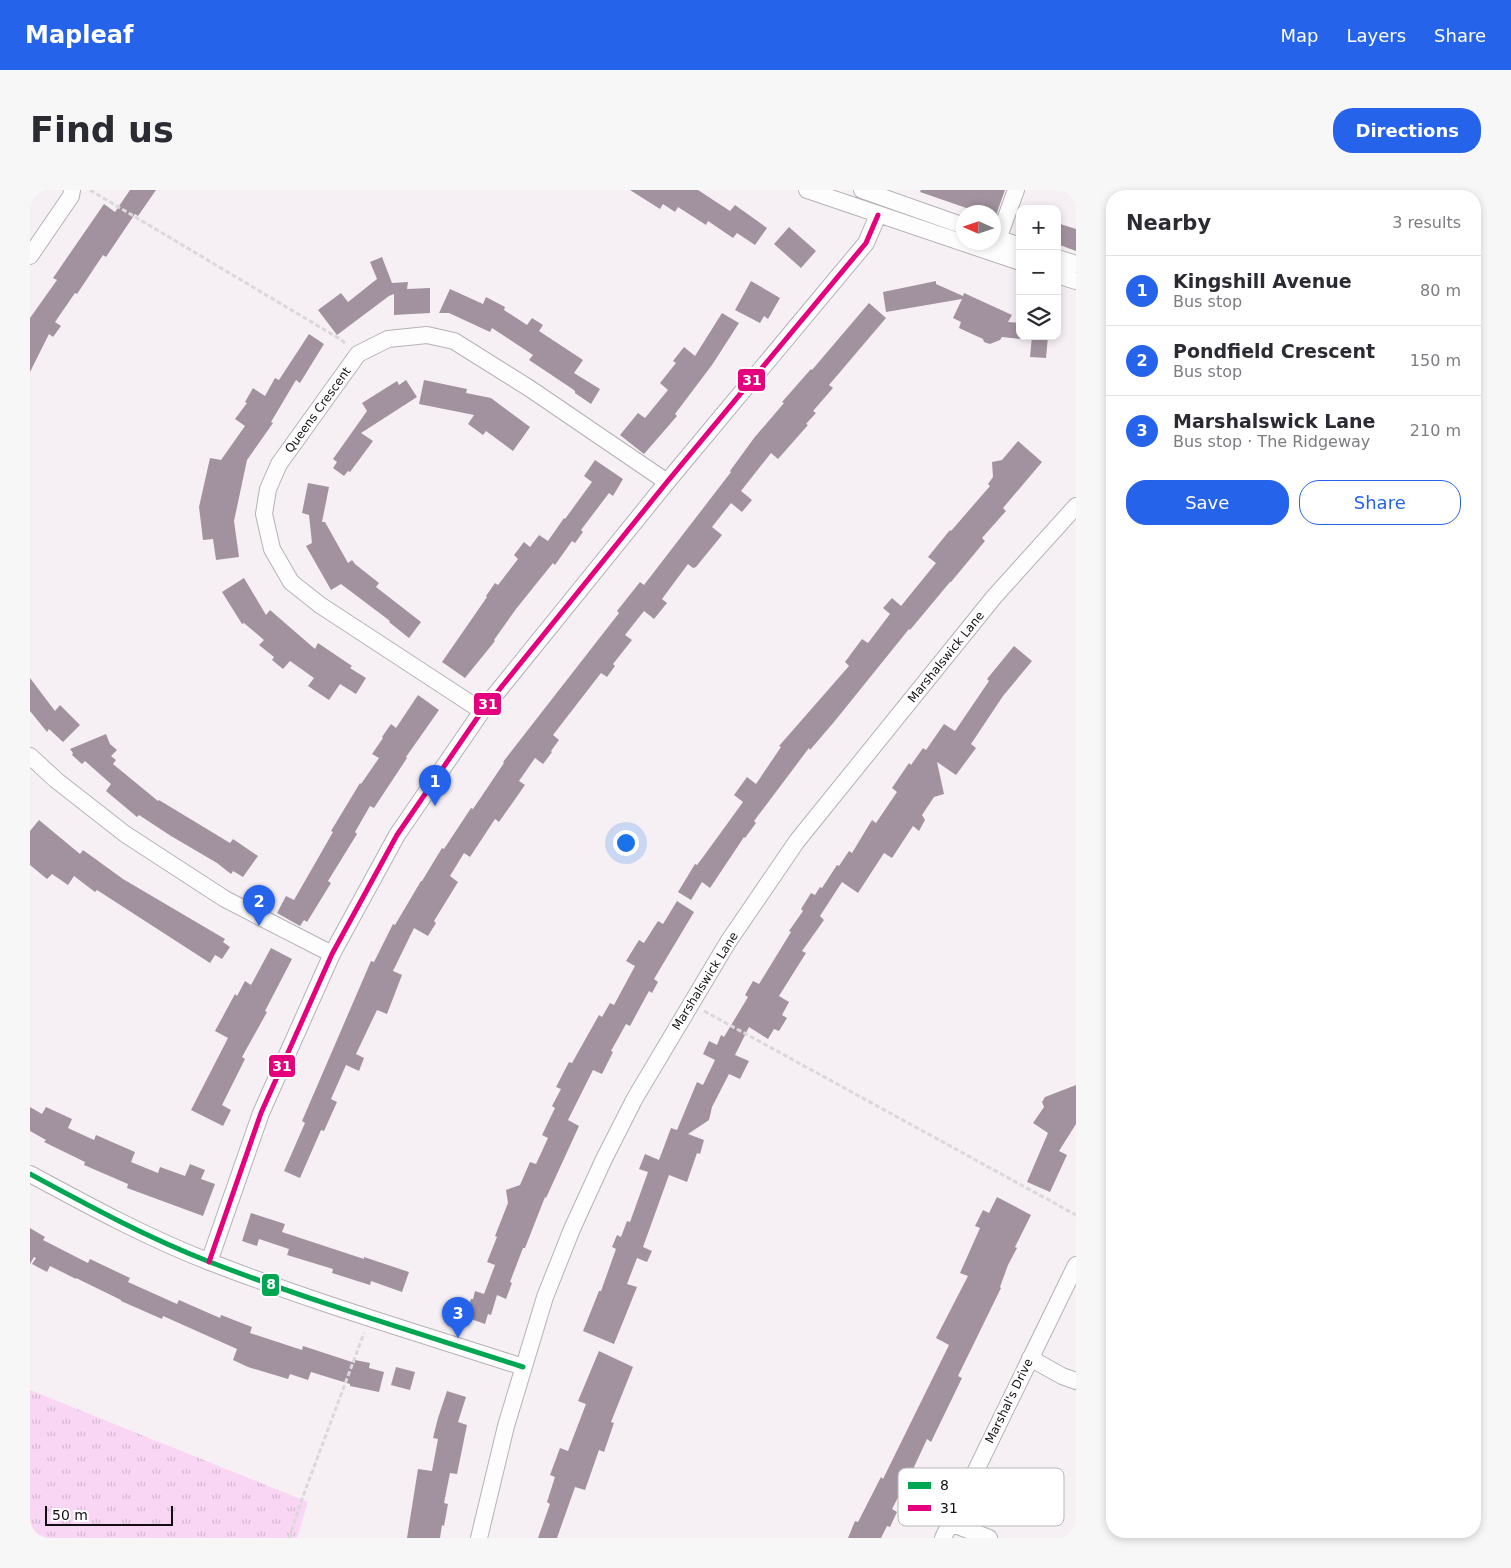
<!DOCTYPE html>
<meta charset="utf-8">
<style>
:root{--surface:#fff;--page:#f7f7f7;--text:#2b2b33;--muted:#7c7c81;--line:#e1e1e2;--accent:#2563eb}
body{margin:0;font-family:"DejaVu Sans",sans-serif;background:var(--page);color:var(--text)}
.controls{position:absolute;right:15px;top:15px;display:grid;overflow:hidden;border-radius:10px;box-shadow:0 2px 8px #0003}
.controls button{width:45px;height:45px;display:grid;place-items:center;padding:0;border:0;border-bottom:1px solid var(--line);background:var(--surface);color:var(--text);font:25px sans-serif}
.compass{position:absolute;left:926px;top:15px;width:45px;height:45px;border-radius:50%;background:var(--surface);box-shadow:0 2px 8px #0003;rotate:273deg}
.scale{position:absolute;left:15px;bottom:12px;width:128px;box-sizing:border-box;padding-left:5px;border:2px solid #120e11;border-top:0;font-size:14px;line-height:18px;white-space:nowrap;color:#120e11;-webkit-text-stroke:4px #fff;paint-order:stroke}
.you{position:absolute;left:595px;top:652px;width:18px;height:18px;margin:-12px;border:4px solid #fff;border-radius:50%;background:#1a73e8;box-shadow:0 0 0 8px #1a73e833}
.badge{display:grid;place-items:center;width:32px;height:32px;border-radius:50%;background:var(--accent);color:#fff;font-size:16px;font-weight:700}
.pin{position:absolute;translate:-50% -41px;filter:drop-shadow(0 1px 2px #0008)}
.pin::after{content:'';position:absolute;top:26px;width:18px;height:15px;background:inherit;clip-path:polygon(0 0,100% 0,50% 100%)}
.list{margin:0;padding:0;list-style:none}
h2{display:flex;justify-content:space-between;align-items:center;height:65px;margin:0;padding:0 20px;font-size:21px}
h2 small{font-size:16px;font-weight:400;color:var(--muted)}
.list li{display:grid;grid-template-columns:32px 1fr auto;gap:15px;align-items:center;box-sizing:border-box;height:70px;padding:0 20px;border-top:1px solid var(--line)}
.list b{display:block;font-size:19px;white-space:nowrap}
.list p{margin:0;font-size:16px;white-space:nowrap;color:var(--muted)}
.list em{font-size:16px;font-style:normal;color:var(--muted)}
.actions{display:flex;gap:10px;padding:15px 20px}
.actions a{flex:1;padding:11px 0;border:1px solid var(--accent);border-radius:20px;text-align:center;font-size:18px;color:var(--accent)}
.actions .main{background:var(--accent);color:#fff}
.icon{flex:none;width:28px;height:28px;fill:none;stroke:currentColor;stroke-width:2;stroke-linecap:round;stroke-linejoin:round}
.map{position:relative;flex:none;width:1046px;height:1348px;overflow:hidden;border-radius:20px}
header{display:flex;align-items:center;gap:30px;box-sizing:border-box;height:70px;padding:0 25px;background:var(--accent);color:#fff}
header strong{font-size:24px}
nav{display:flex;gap:28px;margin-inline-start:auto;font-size:18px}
.intro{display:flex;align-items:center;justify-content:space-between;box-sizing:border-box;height:120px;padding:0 30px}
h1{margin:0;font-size:35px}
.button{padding:12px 22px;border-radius:20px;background:var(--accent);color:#fff;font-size:18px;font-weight:700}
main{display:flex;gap:30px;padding:0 30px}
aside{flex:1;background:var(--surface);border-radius:20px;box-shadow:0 2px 8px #0003}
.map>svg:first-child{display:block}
.grass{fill:url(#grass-tufts)}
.building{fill:#a292a0}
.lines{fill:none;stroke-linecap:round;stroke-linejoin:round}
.minor-casing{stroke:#b5b1b5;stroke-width:18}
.path{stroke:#dbd8da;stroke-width:3;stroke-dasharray:5 2.5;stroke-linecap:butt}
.minor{stroke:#fefdfe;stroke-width:16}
.bus-1-casing{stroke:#fff;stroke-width:9}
.bus-2-casing{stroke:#fff;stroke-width:9}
.bus-1{stroke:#00a651;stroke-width:5}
.bus-2{stroke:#e5007d;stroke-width:5}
.labels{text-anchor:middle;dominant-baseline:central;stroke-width:5;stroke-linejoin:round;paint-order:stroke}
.street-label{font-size:12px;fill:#120e11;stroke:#fff}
.key{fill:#fff;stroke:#b8b7b8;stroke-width:1}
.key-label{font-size:14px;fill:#120e11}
.line-badge{stroke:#fff;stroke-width:2}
.badge-label{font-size:14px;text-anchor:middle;font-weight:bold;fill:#fff}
</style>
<header>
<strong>Mapleaf</strong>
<nav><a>Map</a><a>Layers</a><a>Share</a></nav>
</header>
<div class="intro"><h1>Find us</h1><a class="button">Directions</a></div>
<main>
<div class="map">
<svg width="1046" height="1348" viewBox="0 0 1046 1348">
<defs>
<pattern id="grass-tufts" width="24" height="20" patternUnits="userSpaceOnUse" patternTransform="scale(1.25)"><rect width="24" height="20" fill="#f9d7f4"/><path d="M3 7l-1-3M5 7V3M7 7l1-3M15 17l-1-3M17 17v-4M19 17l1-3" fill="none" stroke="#d4b7d0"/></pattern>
</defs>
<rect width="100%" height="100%" fill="#f6f0f5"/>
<path class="grass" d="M0,1200l278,112 -11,36h-267z"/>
<path class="building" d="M100,0h26l-18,26 -3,-2 -29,43 -3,-2 -26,39 -2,-1 -20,29 6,4 -8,11 -4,-3 -19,38v-54l27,-38 -4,-2 51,-74 11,8z
M600,0h68l32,21 5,-6 32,23 -12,17 -18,-12 -4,5 -25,-17 -2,4 -28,-18 -3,5 -12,-8 -3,5z
M891,0h84l-10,28h-1v-6h-16l-58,-20z
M1027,33l19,6v22l-19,-7z
M759,37l27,24 -15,17 -27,-24z
M352,67l10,26 16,-1 -1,7 23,-1v25l-36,2v-21l-5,2 -52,39 -19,-25 23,-17 7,9 29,-23 -7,-17z
M721,91l29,17 -12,21 -4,-3 -4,7 -25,-13z
M906,91v3l27,12 1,-3 48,22 -4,7 12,1v16l-18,-2 -2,3 -10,4 -6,-2 -1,-3 -24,-11 2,-6 -8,-4 9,-19 -76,13 -3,-20z
M420,99l33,15 3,-7 19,10 -1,3 23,15 5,-7 11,7 -4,6 44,29 -9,13 26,16 -9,15 -16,-11v-2l-4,-3 -42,-28 4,-5 -41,-27 -2,4 -41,-19h-10z
M839,113l17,15 -57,67 4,3 -20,23 3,2 -10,11 2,1 -30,34 -7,-6 -30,38 11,9 -10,12 -11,-9 -19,24 10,8 -26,32 -3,1 -5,-4 -26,35 5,4 -13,16 -10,-8 -19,24 7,5 -19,24 2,2 -8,11 -6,-4 -48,62 6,5 -8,11 1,1 -9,12 -8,-6 -16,23 6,4 -26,37 -4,-3 -25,38 -6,-4 -14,23 8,6 -24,39 2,2 -8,13 -14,-8 -21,43 9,4 -15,39 -10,-4 -21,44 8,4 -5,13 -13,-6 -15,34 6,3 -13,29 -3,-1 -21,48 -16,-7 21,-48 -3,-2 69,-160 3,1 19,-38 2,1 26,-44h1l20,-33 2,1 27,-41 2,1 31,-46 -1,-1 116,-149 -2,-2 23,-29 4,3 87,-113 -1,-1 24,-33 30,-35 -2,-1 29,-33 1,1z
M692,123l17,10 -27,42 -37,49 2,2 -33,38 -24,-19 18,-22 7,5 23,-28 -8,-7 16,-20 -3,-2 11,-14 11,9z
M279,144l15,10 -24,39 -4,-3 -25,42 2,1 -26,37 -13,61 5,36 -23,3 -3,-21 -10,1 -4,-33 11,-49 11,2 24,-34 -10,-7 12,-16 -2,-1 8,-14 12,8 10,-18 4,2z
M1002,146h16l-2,22 -16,-1z
M376,190l11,17 -56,36 12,8 -23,31 -2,-1 -4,5 -11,-8 4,-6 -4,-3 34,-48 -5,-8 35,-22 2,4z
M394,190l43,9 -1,4 25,5 39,29 -17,24 -27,-20 -3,4 -15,-11 6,-9 -55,-11z
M988,251l24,21 -39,46 3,3 -24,27 3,3 -34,41h-1l-40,48 -1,-1 -75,93 -24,28 -1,-2 -55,73 2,2 -11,15 -1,-1 -34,51 -8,-6 -11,18 -13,-8 17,-28 2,1 9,-12 37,-51 -9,-7 13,-18 9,7 25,-37 -2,-1 70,-80 -4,-4 17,-23 6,4 22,-29 -7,-6 9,-10 9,8 35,-43 -8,-6 22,-27 1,1 39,-45 -2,-2 5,-7 -1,-15 10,-2z
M565,270l28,19 -10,17 -4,-3 -28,37 2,2 -8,11 -3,-2 -17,24 -2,-2 -37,46 -22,31 1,1 -30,37 -23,-16 45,-65 -1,-1 9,-13 3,2 20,-26 -4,-4 10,-13 6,5 9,-12 9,6 16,-23 1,1 27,-37 -8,-6z
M278,293l21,4 -7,35h3l23,41 4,-3 3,4 24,19 -3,4 45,35 -12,16 -20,-16 1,-1 -49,-37 -10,6 -25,-44 6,-3 -3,-28 -7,-2z
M214,388l22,37 4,-5 45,39 3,-6 34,23 -2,2 16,10 -10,16 -16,-10 -11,16 -21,-14 6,-8 -24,-17 -7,8 -11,-9 2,-3 -15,-12 5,-5 -20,-17 -2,1 -20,-32z
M984,456l18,15 -29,35 -32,48 5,4 -20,27 -19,-13 7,32 -10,3 -12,18 3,5 -6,11 -6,-5 -21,32 -8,-5 -26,40 -16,-11 -22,34 4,4 -22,31 4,2 -27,43 10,6 -7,13 5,3 -8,13 -5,-2 -6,10 -19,-12 -14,28 14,6 -9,18 -11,-5 -17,33 -3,13 -21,14 16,6 -4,14 -3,-1 -10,29 -18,-7 -26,72 9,4 -5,11 -10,-4 -10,26 10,3 -23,57 -31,-13 16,-40h2l15,-42 -4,-2 5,-12 4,2 6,-16 3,1 18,-50 -9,-3 6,-15 14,6 12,-32 6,2 20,-48 6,3 12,-25 -12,-6 6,-13 8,4 4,-10 3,2 24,-40 -3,-2 8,-14 6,3 32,-52 -2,-1 14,-20 -2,-2 10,-16 4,2 5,-8 2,1 15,-23 2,1 10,-15 3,2 20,-33 4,3 21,-31 -5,-4 17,-25 2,2 12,-17 3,2 18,-26 11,7 34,-50 -2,-2z
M0,488l25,33 5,-6 20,20 -17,17 -14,-13 -2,3 -17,-21z
M388,505l21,15 -33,47 1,1 -33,50 -4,-2 -15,26 2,2 -29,47 3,2 -24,39 -3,-2 -4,6 -23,-13 9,-17 8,4 39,-68 -2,-1 29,-48 1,1 18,-26 -7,-4 11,-16 -1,-1 9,-13 5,4z
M76,544l4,10 7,6 -6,6 5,4 -3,4 45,37 1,-1 71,43 3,-4 25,17 -15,21 -10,-6 -2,3 -14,-11 -46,-27 -32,-21 -2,2 -31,-26 5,-7 -26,-23 -3,3 -10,-9 1,-2 -3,-4z
M9,630l41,34 3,-4 40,29 102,60 -2,3 7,5 -8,12 -7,-4 -5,8 -113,-73 -2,2 -21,-16 -6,9 -16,-11 -5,5 -17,-14v-34z
M647,711l17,11 -40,67 4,3 -6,11 -3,-2 -19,35 -4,-2 -15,27 2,1 -11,22 -9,-4 -25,50 11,6 -33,72 -1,-1 -20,51h-2l-13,34 2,1 -6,16 -9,-4 -6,20 -3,-1 -3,10 -20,-7 6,-18h2l2,-8 9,3 11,-29 -8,-3 10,-25 -2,-1 13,-33 -2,-13 14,-5 10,-23 6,2 12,-26 -6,-3 13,-27 -3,-2 9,-17 -5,-2 13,-25 3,1 27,-48 3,2 8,-14 4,2 21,-39 -9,-5 13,-21 5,3 14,-22 5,3z
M241,758l21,11 -27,52 2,1 -25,45 3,2 -23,46 9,5 -8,16 -32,-16 37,-72 -13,-7 20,-37 2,2 8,-15 6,4z
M1046,895v39l-17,27 8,4 -17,37 -23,-10 21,-49 -15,-10 11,-16 -2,-5 3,-5z
M0,917l12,7 4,-7 26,12 -4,9 26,12 2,-5 39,17 -4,10 27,11 2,-6 25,9 5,-12 15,6 -4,9 14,5 -12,32 -76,-28 1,-4 -44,-19 1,-3 -41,-20 2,-2 -16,-9z
M967,1007l34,18 -16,32 2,1 -9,17 -8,22 1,1 -43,88 4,2 -31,64 -4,-3 -19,41h-1l-15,29 5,3 -7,15 -3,-1 -6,12h-33l7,-17 3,1 23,-45 2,2 66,-134 -13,-7 32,-62 -8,-3 20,-45 -5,-2 8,-16 6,3z
M221,1023l34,11 -3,8 82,27v-2l45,15 -7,20 -31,-11 -1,4 -38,-12 1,-4 -46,-14 2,-6 -30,-10 -2,7 -15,-5z
M0,1038l15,9 -2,3 45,23 2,-4 40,19 -2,4 49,22 2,-4 41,18 1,-3 31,12 -2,6 52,17 1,-4 52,17v-3l15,3 -1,5 15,4 -5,20 -29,-6v-2l-39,-12 -3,8 -18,-6 -2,5 -40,-12 -15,-7 4,-11 -74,-33 -1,3 -41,-18v-1l-45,-22v1l-26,-13 -3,6 -15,-8 4,-6 -2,-1 -4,7z
M569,1161l34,16 -22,55 3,1 -10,29 -5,-2 -14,40 -10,-3 -18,51h-19l12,-34 -3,-2 8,-25 -5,-2 10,-27 8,3 18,-47 -8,-3z
M366,1177l19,5 -5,18 -19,-5z
M417,1201l19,6 -8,25 9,3 -10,49 -7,-1 -6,30 4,1 -4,22 -2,-1 -2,13h-33l11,-69 14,2 6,-32 -5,-1 5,-20z"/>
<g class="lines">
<defs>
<path id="minor" d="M777,0l213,72
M832,0l102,36
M964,47l26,9
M963,63l23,-63
M0,66l41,-60 1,-6
M1027,68l19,6
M1027,85l19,6
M452,521l-162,-106 -29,-23 -19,-33 -8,-35 4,-25 11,-25 79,-110 30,-15 39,-4 27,6 75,47 138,94
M0,566l26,24 69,54 100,65 107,55
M0,984c59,32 118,64 180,88 103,40 208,71 313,105
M179,1072l52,-149 71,-159 65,-119 85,-124 185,-229 199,-239 12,-28
M1000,1168l32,18 14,5
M920,1333l39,15
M449,1348l27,-112 39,-129 27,-68 32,-70 31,-61 93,-156 69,-101 197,-244 82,-91
M913,1348l133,-273"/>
</defs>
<use href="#minor" class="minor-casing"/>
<path class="path" d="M60,0l250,149 6,5
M674,821l372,204
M259,1348l13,-39 62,-166"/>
<use href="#minor" class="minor"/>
<defs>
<path id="bus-1" d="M0,984c59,32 118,64 180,88 103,40 208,71 313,105"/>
<path id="bus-2" d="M179,1072l52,-149 71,-159 65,-119 85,-124 185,-229 199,-239 12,-28"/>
</defs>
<use href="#bus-1" class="bus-1-casing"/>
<use href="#bus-2" class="bus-2-casing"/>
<use href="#bus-1" class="bus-1"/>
<use href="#bus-2" class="bus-2"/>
</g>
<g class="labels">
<g class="street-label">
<text transform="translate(288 220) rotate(-54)">Queens Crescent</text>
<text transform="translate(916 467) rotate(-51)">Marshalswick Lane</text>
<text transform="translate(675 791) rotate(-58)">Marshalswick Lane</text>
<text transform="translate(979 1211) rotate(-64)">Marshal's Drive</text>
</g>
</g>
<rect x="868" y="1278" width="166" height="58" rx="8" class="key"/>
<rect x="878" y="1292" width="23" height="7" fill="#00a651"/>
<rect x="878" y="1315" width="23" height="6" fill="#e5007d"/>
<g class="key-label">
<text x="910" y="1300">8</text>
<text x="910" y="1323">31</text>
</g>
<g class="line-badge">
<rect x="707" y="178" width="29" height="24" rx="5" fill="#e5007d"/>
<rect x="443" y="502" width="29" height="24" rx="5" fill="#e5007d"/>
<rect x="238" y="864" width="28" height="24" rx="5" fill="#e5007d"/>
<rect x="231" y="1083" width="19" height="24" rx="5" fill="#00a651"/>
</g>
<g class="badge-label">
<text x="722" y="195">31</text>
<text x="458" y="519">31</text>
<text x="252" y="881">31</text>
<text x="241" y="1099">8</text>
</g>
</svg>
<div class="controls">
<button>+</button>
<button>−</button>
<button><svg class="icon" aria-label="layers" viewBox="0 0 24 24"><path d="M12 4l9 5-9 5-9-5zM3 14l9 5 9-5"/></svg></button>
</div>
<svg class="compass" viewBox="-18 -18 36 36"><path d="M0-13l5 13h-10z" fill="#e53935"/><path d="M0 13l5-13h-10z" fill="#7c7c81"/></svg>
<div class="scale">50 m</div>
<div class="you"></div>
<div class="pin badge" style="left:405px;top:616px">1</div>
<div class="pin badge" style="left:229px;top:736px">2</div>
<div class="pin badge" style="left:428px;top:1148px">3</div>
</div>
<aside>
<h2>Nearby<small>3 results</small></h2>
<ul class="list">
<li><span class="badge">1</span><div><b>Kingshill Avenue</b><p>Bus stop</p></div><em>80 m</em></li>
<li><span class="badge">2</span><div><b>Pondfield Crescent</b><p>Bus stop</p></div><em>150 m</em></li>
<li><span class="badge">3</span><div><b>Marshalswick Lane</b><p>Bus stop · The Ridgeway</p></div><em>210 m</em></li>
</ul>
<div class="actions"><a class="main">Save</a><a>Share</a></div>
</aside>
</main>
